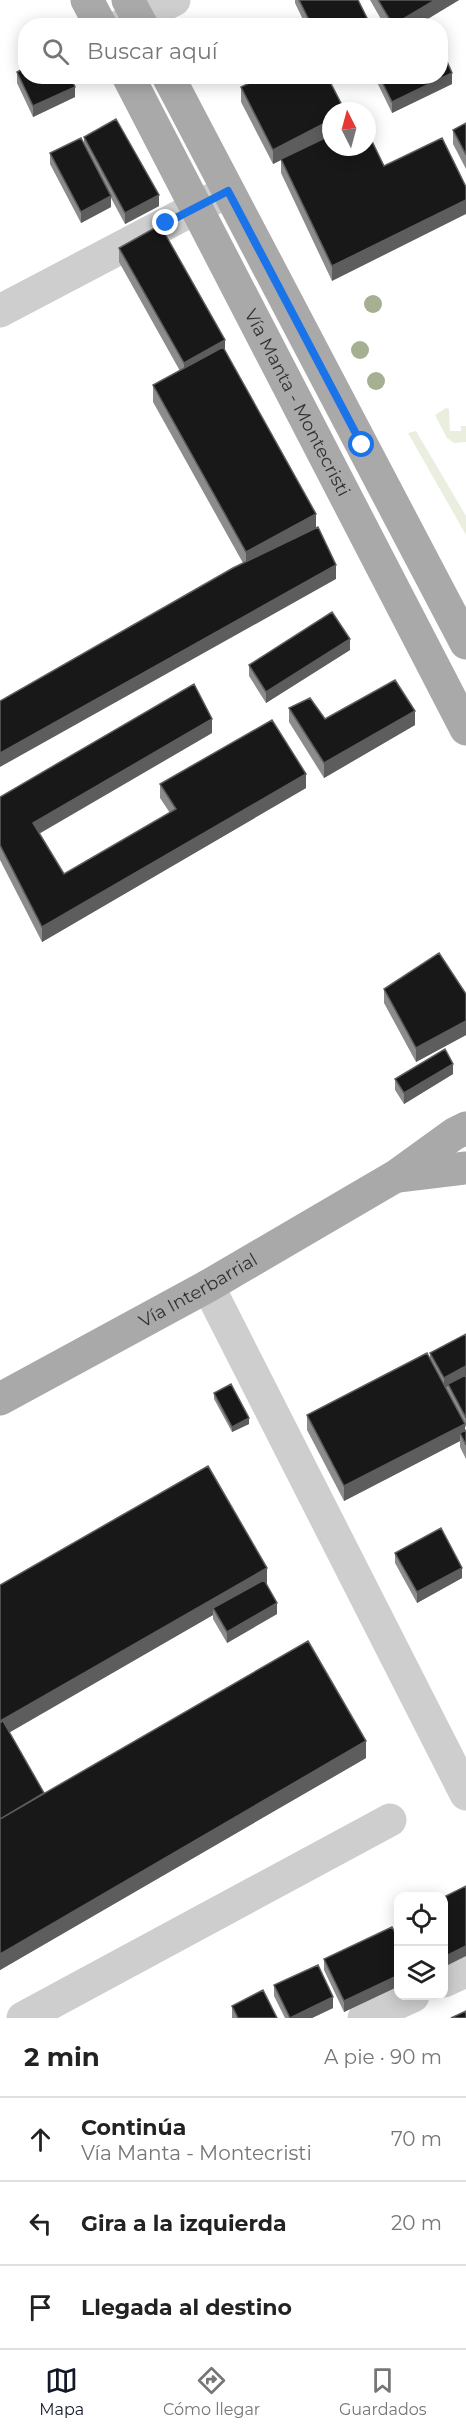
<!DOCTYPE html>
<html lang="es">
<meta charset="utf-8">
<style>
:root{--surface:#fff;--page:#f2f2f2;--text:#222;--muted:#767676;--line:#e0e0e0;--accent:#111827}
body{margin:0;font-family:Montserrat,sans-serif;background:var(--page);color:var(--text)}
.controls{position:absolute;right:18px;bottom:18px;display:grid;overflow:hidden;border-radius:12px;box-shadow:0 3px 15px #0003}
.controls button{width:54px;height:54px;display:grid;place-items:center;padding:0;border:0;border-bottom:2px solid var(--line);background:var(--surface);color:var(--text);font:30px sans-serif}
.compass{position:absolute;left:322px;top:102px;width:54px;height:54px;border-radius:50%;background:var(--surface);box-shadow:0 3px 15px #0003;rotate:354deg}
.stop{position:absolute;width:18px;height:18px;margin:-14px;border:4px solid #1a73e8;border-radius:50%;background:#fff}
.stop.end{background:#1a73e8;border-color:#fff;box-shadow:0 2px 6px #0008}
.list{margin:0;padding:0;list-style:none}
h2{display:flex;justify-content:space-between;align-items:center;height:78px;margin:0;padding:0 24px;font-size:26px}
h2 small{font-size:20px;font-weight:400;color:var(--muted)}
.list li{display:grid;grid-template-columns:39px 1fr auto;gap:18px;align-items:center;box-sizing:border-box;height:84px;padding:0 24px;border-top:2px solid var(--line)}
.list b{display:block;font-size:22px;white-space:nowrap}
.list p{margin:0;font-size:20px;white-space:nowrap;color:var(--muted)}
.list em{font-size:20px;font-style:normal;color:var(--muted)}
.icon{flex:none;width:33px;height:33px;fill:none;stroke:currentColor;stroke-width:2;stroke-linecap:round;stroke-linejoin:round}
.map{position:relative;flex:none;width:466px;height:2018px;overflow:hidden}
.search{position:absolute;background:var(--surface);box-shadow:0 3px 15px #0003;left:18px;right:18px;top:18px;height:66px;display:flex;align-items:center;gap:15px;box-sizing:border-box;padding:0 21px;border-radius:24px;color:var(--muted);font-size:22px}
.sheet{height:330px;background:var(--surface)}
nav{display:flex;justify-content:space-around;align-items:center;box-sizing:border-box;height:84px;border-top:2px solid var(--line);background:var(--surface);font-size:16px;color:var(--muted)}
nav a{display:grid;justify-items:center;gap:3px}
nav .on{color:var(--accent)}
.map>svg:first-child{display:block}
.green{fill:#e9eede}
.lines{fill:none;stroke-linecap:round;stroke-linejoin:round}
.minor{stroke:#cecece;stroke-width:33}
.major{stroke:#a9a9a9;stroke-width:33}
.tree{fill:#a5b093}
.wall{fill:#8c8c8c}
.shaded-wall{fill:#5d5d5d}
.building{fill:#181818;stroke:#5d5d5d;stroke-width:1.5}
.route{stroke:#1a73e8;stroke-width:8}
.labels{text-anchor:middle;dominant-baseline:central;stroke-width:6;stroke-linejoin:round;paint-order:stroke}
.street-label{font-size:18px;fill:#313131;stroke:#fff}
</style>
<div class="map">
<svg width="466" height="2018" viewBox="0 0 466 2018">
<rect width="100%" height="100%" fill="#fff"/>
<path class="green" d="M446,408l3,1 1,22h11v-5h5v16l-12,1 -7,-5 -12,-23z
M416,431l50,85v19l-58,-102z"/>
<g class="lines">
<path class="minor" d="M120,26l54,-26
M0,311l228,-120
M208,1286l258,508
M444,1981l22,-10
M23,2018l367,-198
M364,2018l49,-22"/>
<g class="major">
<path d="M87,0l14,26"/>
<path d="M128,0l14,26"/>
<path id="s1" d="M128,76l338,653"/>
<path d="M168,76l298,567"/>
<path d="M398,1176l68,-8"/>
<path id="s2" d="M0,1399l208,-113 188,-110 58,-42 12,-6"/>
</g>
</g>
<g class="tree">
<circle cx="373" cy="304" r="9"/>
<circle cx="360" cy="350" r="9"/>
<circle cx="376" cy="381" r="9"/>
</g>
<path class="wall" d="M295,0h63l13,26h-65l-11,-23z
M370,0h89l-43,26h-31z
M17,72l58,25 -42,20 -16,-34z
M374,76h67l11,8 -60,29z
M241,87l90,48 36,12 -35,134 -51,-108v-13l-8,4 -32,-62z
M466,123v46l-13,-25v-14z
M84,137l75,69 -34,18 -14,-26v9l-30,16 -31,-59v-11l34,-8z
M119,248l106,102 91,178 20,51 -93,-16 -90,-161v-17l27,-14 -61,-109z
M350,650l-84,53 -17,-27v-11z
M289,708l36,11 90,6 -91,53 -35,-56z
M212,733l-173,101 25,40 106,-61 -10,-15v-14l146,4 -264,154 -42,-82v-63z
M384,989l82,5v41l-50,27 -32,-59z
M453,1074l-49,30 -9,-14v-11z
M466,1334v94l-1,-2v4h1v29l-6,-12v-6l-116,60 -37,-71v-15l123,-56v-6z
M214,1393l35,31 -17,8 -18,-33z
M395,1553l67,25 -45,25 -22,-40z
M0,1585h267l10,29 -50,29 -14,-24v-4l-204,117 35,61 322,-35 -366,212z
M399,1940v46l-55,26 -20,-42v-11z
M274,1985l59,23 -21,10h-27l-11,-22z
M232,2006l45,12h-45z"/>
<path class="shaded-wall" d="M435,0h24l-43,26h-23v-1z
M452,73v11l-60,29v-11z
M75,87v10l-42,20v-11z
M331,120v15l-58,29v-14z
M159,195v11l-34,18v-11z
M111,196v11l-30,16v-11z
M466,200v14l-134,67v-15z
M225,340v14l-41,23v-14z
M316,514v17l-70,38v-17z
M336,565v14l-336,188v-14z
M350,639v11l-84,53v-11z
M415,711v14l-91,53v-15z
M212,719v14l-179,104v-14z
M306,774v14l-264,154v-15z
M466,1021v14l-50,27v-14z
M453,1064v10l-49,30v-11z
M466,1366v11l-18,7v2l-4,3v-11z
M249,1418v6l-17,8v-5z
M465,1424v14l-5,-5v8l-116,60v-15z
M267,1568v17l-54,23v7l-213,123v-17z
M462,1568v10l-45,25v-11z
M277,1603v11l-50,29v-11z
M366,1741v17l-366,212v-16z
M466,1946v10l-22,11v-10z
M399,1975v11l-55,26v-11z
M333,1997v11l-21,10h-22z"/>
<path class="building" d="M299,0h59l13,26h-59z
M378,0h57l-42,25z
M441,48l11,25 -60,29 -13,-26h62z
M26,67v9h44l5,11 -42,19 -16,-34z
M264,76h63l18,35h-14v9l-58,30 -32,-63z
M116,119l43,76 -34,18 -41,-76z
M466,123v32l-13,-25z
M367,131l17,35 58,-28 24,49v13l-134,66 -51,-107 50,-24v12h36z
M81,138l30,58 -30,16 -31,-59z
M160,225l65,115 -41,23 -65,-115z
M223,347l93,167 -70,38 -93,-167z
M318,527l18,38 -336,188v-52l233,-133z
M332,612l18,27 -84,53 -17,-27z
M395,680l20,31 -91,52 -35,-55 21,-10 15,21z
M194,684l18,35 -179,104 31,51 112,-65 -16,-25 112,-64 34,54 -264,153 -42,-82v-48z
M439,953l27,41v27l-50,27 -32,-59z
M445,1049l8,15 -49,29 -9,-14z
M466,1334v32l-22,12 -14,-25z
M427,1353l38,71 -121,62 -37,-71z
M466,1375v43l-18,-34z
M231,1384l18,34 -17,9 -18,-34z
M466,1430v15l-6,-12z
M208,1466l59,102 -267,153v-136z
M441,1528l21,40 -45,24 -22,-39z
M264,1580l13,23 -50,29 -14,-24z
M308,1641l58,100 -366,213v-135z
M3,1721l41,72 -44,26v-96z
M466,1886v60l-22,11v-60z
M392,1927l7,13v35l-55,26 -20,-42z
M318,1965l15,32 -43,21 -16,-33z
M263,1990l14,28h-39l-6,-12z
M466,2011v7h-15z"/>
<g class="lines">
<path class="route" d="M166,223l62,-32 134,254"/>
</g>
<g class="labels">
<g class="street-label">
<text stroke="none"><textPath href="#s1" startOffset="368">Vía Manta - Montecristi</textPath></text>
<text stroke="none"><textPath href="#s2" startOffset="226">Vía Interbarrial</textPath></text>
</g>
</g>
</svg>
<div class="controls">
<button><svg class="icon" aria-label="locate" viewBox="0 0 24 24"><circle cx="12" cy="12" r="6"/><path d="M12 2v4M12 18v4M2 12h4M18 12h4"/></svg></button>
<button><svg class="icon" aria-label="layers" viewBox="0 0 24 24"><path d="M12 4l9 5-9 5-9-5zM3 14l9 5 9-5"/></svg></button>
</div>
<svg class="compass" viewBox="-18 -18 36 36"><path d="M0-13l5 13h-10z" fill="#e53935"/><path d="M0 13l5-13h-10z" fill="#767676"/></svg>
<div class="stop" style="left:362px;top:445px"></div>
<div class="stop end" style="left:166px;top:223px"></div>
<div class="search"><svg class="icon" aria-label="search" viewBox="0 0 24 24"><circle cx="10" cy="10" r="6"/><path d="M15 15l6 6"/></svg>Buscar aquí</div>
</div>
<section class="sheet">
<h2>2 min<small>A pie · 90 m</small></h2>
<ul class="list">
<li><svg class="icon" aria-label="ahead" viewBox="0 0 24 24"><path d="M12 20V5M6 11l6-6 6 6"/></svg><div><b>Continúa</b><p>Vía Manta - Montecristi</p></div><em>70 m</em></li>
<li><svg class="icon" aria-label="left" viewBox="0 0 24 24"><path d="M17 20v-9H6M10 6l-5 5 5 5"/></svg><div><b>Gira a la izquierda</b></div><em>20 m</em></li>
<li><svg class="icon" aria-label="arrive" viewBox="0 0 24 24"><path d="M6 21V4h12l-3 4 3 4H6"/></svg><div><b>Llegada al destino</b></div></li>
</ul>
</section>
<nav>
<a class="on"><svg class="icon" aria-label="map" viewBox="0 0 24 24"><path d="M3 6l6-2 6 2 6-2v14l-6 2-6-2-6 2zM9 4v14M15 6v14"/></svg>Mapa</a>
<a><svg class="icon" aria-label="directions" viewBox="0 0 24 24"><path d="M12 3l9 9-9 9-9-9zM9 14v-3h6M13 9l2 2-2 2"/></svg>Cómo llegar</a>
<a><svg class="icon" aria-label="saved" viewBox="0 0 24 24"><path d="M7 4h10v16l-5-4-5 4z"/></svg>Guardados</a>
</nav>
